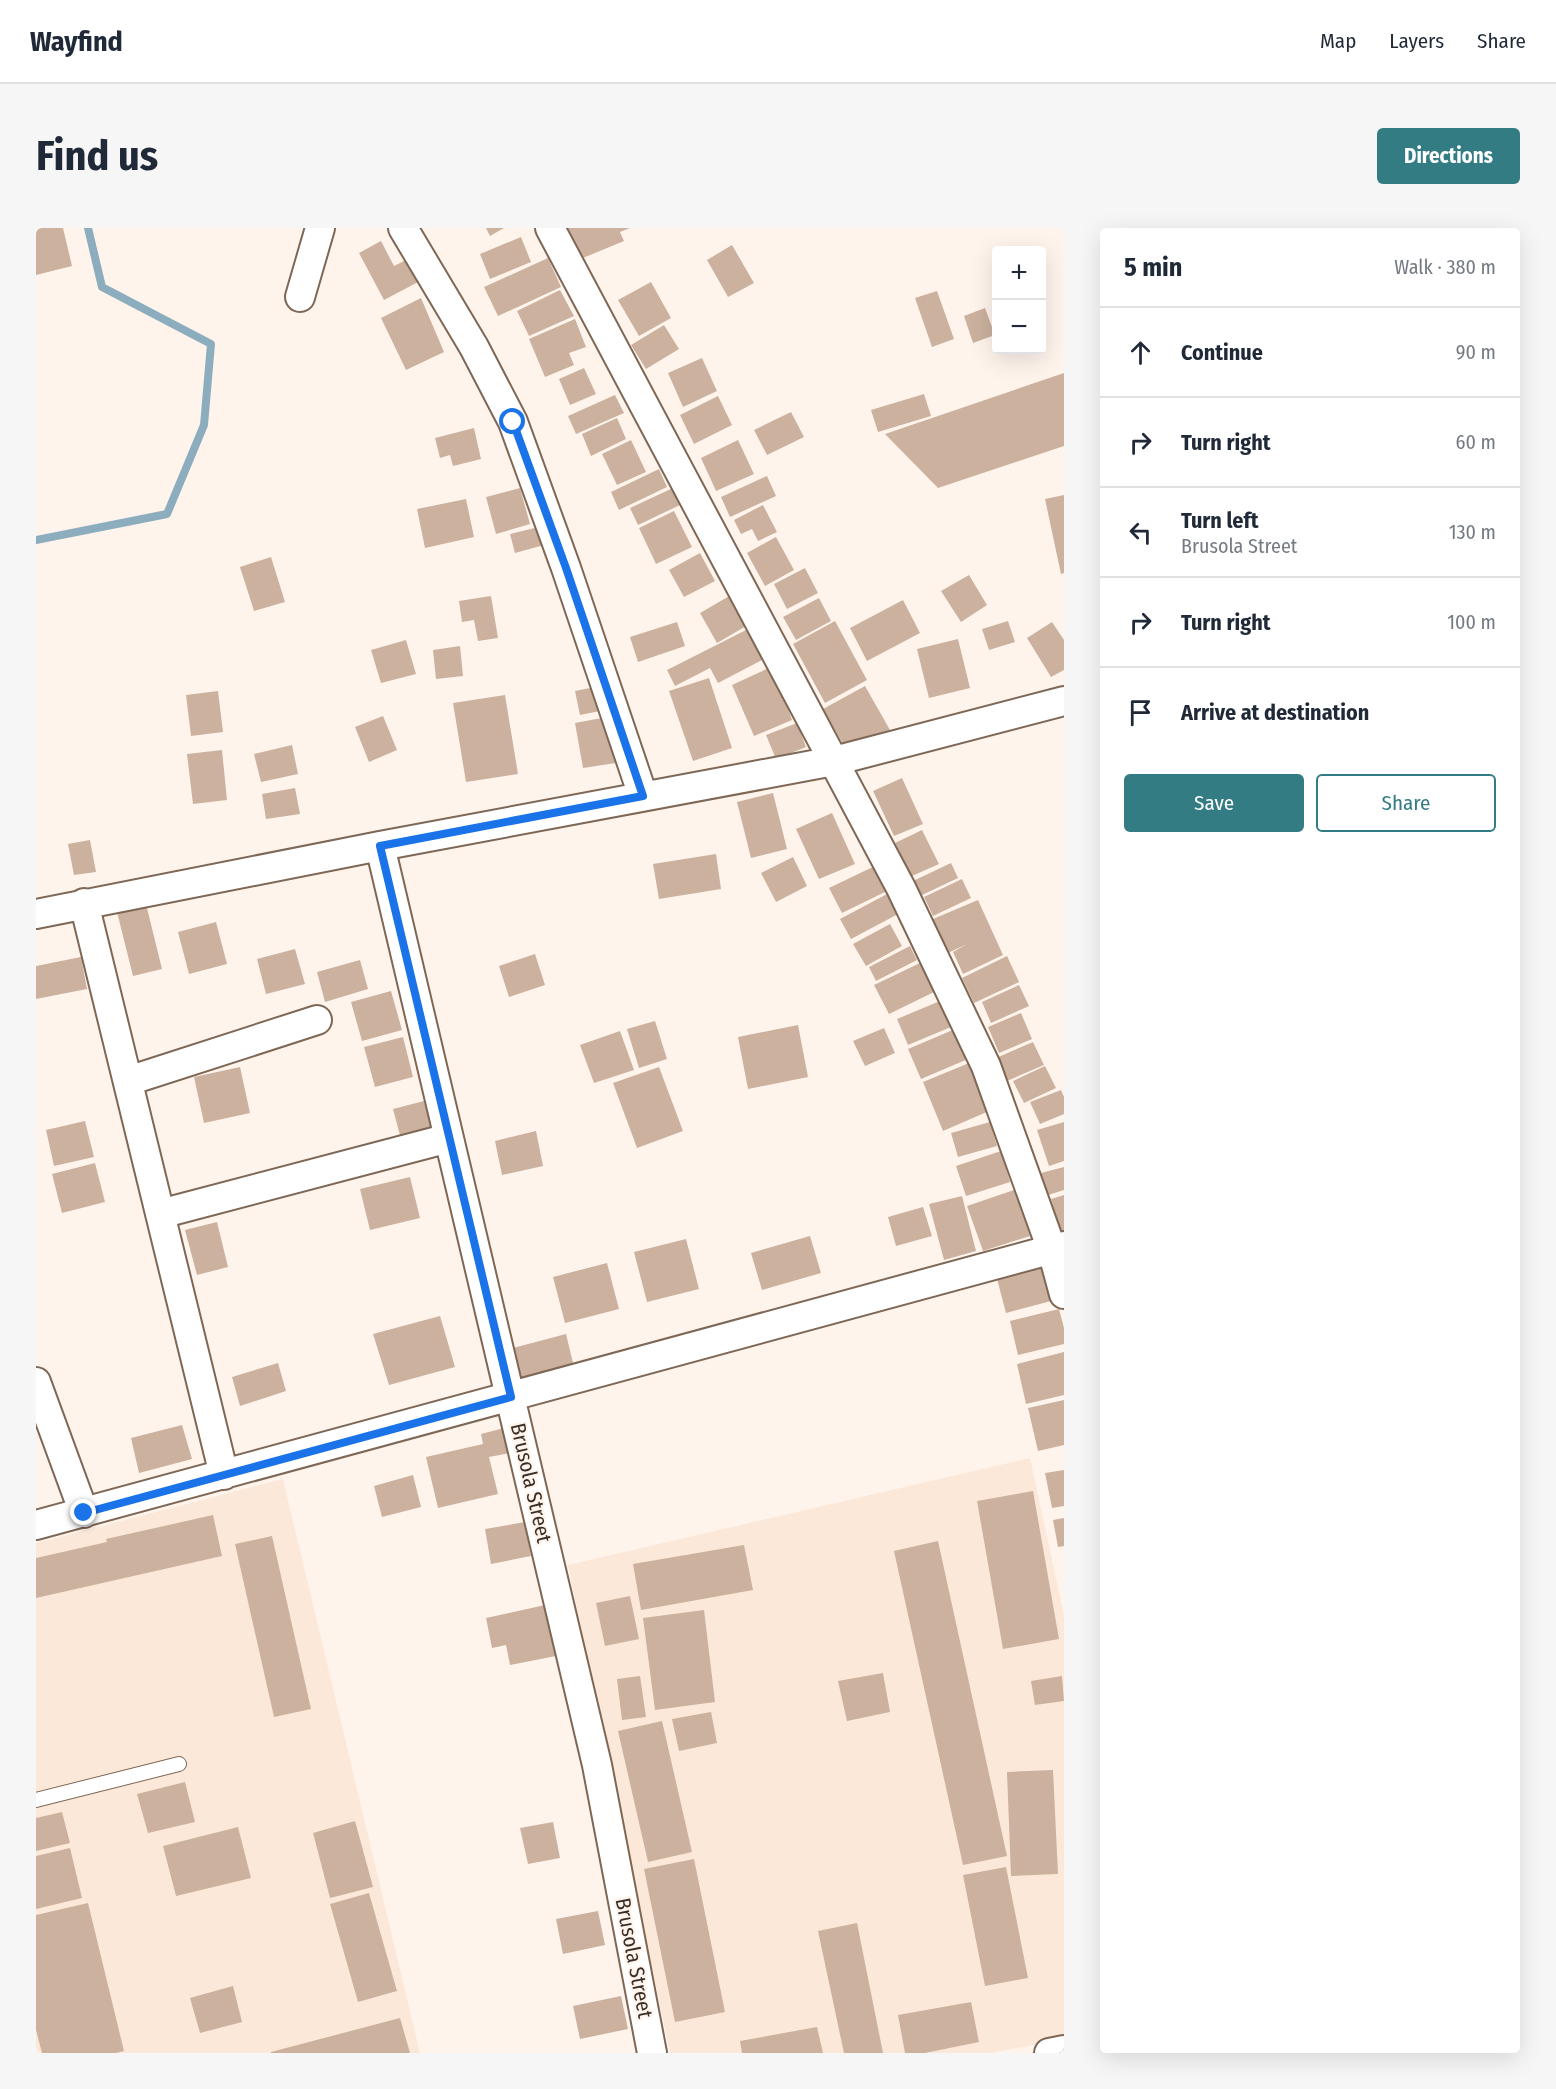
<!DOCTYPE html>
<meta charset="utf-8">
<style>
:root{--surface:#fff;--page:#f6f6f7;--text:#1f2937;--muted:#747a83;--line:#e0e1e3;--accent:#347c84}
body{margin:0;font-family:"Fira Sans Condensed",sans-serif;background:var(--page);color:var(--text)}
.controls{position:absolute;right:18px;top:18px;display:grid;overflow:hidden;border-radius:6px;box-shadow:0 6px 24px #0002}
.controls button{width:54px;height:54px;display:grid;place-items:center;padding:0;border:0;border-bottom:2px solid var(--line);background:var(--surface);color:var(--text);font:30px sans-serif}
.stop{position:absolute;width:18px;height:18px;margin:-14px;border:4px solid #1a73e8;border-radius:50%;background:#fff}
.stop.end{background:#1a73e8;border-color:#fff;box-shadow:0 2px 6px #0008}
.list{margin:0;padding:0;list-style:none}
h2{display:flex;justify-content:space-between;align-items:center;height:78px;margin:0;padding:0 24px;font-size:26px}
h2 small{font-size:20px;font-weight:400;color:var(--muted)}
.list li{display:grid;grid-template-columns:39px 1fr auto;gap:18px;align-items:center;box-sizing:border-box;height:90px;padding:0 24px;border-top:2px solid var(--line)}
.list b{display:block;font-size:22px;white-space:nowrap}
.list p{margin:0;font-size:20px;white-space:nowrap;color:var(--muted)}
.list em{font-size:20px;font-style:normal;color:var(--muted)}
.actions{display:flex;gap:12px;padding:18px 24px}
.actions a{flex:1;padding:14px 0;border:2px solid var(--accent);border-radius:6px;text-align:center;font-size:21px;color:var(--accent)}
.actions .main{background:var(--accent);color:#fff}
.icon{flex:none;width:33px;height:33px;fill:none;stroke:currentColor;stroke-width:2;stroke-linecap:round;stroke-linejoin:round}
.map{position:relative;flex:none;width:1028px;height:1825px;overflow:hidden;border-radius:6px}
header{display:flex;align-items:center;gap:36px;box-sizing:border-box;height:84px;padding:0 30px;background:var(--surface);border-bottom:2px solid var(--line)}
header strong{font-size:28px}
nav{display:flex;gap:33px;margin-inline-start:auto;font-size:21px}
.intro{display:flex;align-items:center;justify-content:space-between;box-sizing:border-box;height:144px;padding:0 36px}
h1{margin:0;font-size:42px}
.button{padding:15px 27px;border-radius:6px;background:var(--accent);color:#fff;font-size:21px;font-weight:700}
main{display:flex;gap:36px;padding:0 36px}
aside{flex:1;background:var(--surface);border-radius:6px;box-shadow:0 6px 24px #0002}
.map>svg:first-child{display:block}
.built{fill:#fce8d9}
.lines{fill:none;stroke-linecap:round;stroke-linejoin:round}
.stream{stroke:#8cadbe;stroke-width:8}
.building{fill:#cbb19e}
.lane-casing{stroke:#7e6755;stroke-width:16}
.street-casing{stroke:#7e6755;stroke-width:32}
.lane{stroke:#fff;stroke-width:14}
.street{stroke:#fff;stroke-width:28}
.route{stroke:#1a73e8;stroke-width:8}
.labels{text-anchor:middle;dominant-baseline:central;stroke-width:4.5;stroke-linejoin:round;paint-order:stroke}
.street-label{font-size:21px;fill:#392e27;stroke:#fff4ec}
</style>
<header>
<strong>Wayfind</strong>
<nav><a>Map</a><a>Layers</a><a>Share</a></nav>
</header>
<div class="intro"><h1>Find us</h1><a class="button">Directions</a></div>
<main>
<div class="map">
<svg width="1028" height="1825" viewBox="0 0 1028 1825">
<rect width="100%" height="100%" fill="#fff4ec"/>
<path class="built" d="M994,1230l34,157v424l-73,14h-321l-102,-488z
M247,1251l137,574h-384v-510z"/>
<g class="lines">
<path class="stream" d="M0,312l131,-26 37,-89 7,-81 -109,-57 -14,-59"/>
</g>
<path class="building" d="M0,0h27l9,38 -36,9z
M450,0h18l-14,8z
M528,0h66l-10,4 4,9 -46,19z
M485,9l10,25 -41,17 -10,-25z
M345,13l13,25 14,-7 12,22 -36,19 -25,-47z
M696,17l22,38 -26,14 -21,-37z
M512,30l13,29 -63,29 -14,-29z
M615,54l20,36 -32,18 -21,-36z
M524,62l14,26 -45,20 -12,-25z
M901,63l17,48 -22,8 -17,-49z
M385,70l23,54 -38,18 -25,-52z
M949,80l10,27 -22,8 -9,-27z
M539,91l11,28 -17,6 5,12 -29,12 -16,-38z
M628,97l15,24 -33,20 -15,-24z
M666,130l15,33 -34,16 -15,-34z
M548,140l12,26 -26,11 -11,-26z
M1028,145v73l-126,42 -53,-54z
M888,166l7,22 -53,16 -7,-22z
M579,167l9,18 -48,21 -8,-18z
M682,168l14,29 -38,19 -14,-29z
M755,184l13,25 -37,18 -13,-25z
M581,190l9,21 -35,17 -9,-22z
M438,200l7,31 -28,7 -3,-11 -10,3 -5,-20z
M595,212l15,32 -29,13 -15,-31z
M702,212l16,34 -38,17 -15,-33z
M623,241l8,18 -48,23 -8,-18z
M731,248l9,20 -46,21 -9,-20z
M484,260l10,36 -34,10 -10,-37z
M637,260l7,17 -42,20 -8,-17z
M1028,267v78l-3,1 -16,-75z
M430,271l8,38 -49,11 -8,-39z
M727,277l14,27 -19,9 -6,-12 -11,5 -7,-14z
M638,283l18,36 -36,17 -17,-36z
M503,299l5,18 -29,8 -5,-19z
M740,309l18,33 -29,16 -18,-33z
M664,325l15,28 -31,16 -15,-27z
M235,329l14,45 -31,9 -14,-44z
M769,340l13,25 -31,16 -13,-25z
M933,347l18,30 -26,17 -20,-31z
M695,367l17,30 -31,18 -17,-30z
M455,368l7,42 -20,3 -4,-21 -12,2 -3,-21z
M783,370l12,23 -35,19 -13,-23z
M867,372l17,33 -53,28 -17,-33z
M799,393l32,59 -42,23 -32,-59z
M972,393l7,21 -26,8 -7,-21z
M641,394l8,24 -47,16 -8,-25z
M1016,394l12,18v30l-13,7 -24,-39z
M712,401l16,30 -46,24 -8,-15 -35,18 -8,-16z
M922,411l12,49 -41,10 -12,-49z
M370,412l10,34 -35,9 -10,-33z
M424,418l3,30 -27,3 -3,-29z
M737,438l19,54 -38,16 -22,-51z
M673,450l23,70 -39,13 -24,-70z
M564,458l5,24 -25,5 -5,-24z
M829,458l25,44 -47,14 -20,-35z
M182,463l5,41 -32,4 -5,-41z
M469,467l13,79 -52,8 -13,-79z
M347,488l14,34 -28,12 -14,-35z
M571,489l9,46 -33,5 -8,-45z
M761,495l9,24 -30,12 -10,-24z
M256,517l6,29 -37,8 -7,-28z
M186,522l5,50 -34,4 -6,-50z
M866,550l21,46 -29,12 -21,-45z
M259,560l5,26 -34,5 -4,-25z
M737,565l14,56 -36,9 -14,-56z
M796,585l23,51 -36,15 -23,-50z
M886,602l17,34 -27,12 -17,-33z
M54,612l6,32 -22,3 -6,-31z
M680,626l5,35 -62,10 -6,-35z
M757,629l14,29 -31,16 -15,-29z
M915,635l7,15 -38,18 -7,-15z
M843,636l12,25 -49,24 -13,-25z
M926,651l9,19 -38,18 -9,-19z
M853,665l11,20 -49,26 -11,-20z
M942,672l25,55 -40,19 -10,-22 14,-8 -19,9 -15,-34z
M110,676l16,65 -29,7 -16,-64z
M180,694l11,42 -38,10 -11,-42z
M854,696l12,22 -36,20 -13,-22z
M874,718l7,14 -41,21 -7,-14z
M259,721l10,35 -39,10 -9,-35z
M499,726l10,31 -36,12 -10,-31z
M971,728l12,26 -45,21 -12,-25z
M45,729l6,32 -51,10v-33z
M324,732l8,29 -43,13 -8,-30z
M884,735l14,29 -45,22 -15,-29z
M983,757l10,21 -38,17 -9,-21z
M355,763l11,39 -40,11 -11,-39z
M904,773l11,26 -43,18 -11,-26z
M985,785l11,26 -33,14 -11,-26z
M619,793l12,38 -28,9 -12,-39z
M762,797l10,52 -60,12 -10,-52z
M848,800l11,25 -30,13 -12,-25z
M919,801l13,30 -47,20 -13,-30z
M584,803l14,39 -40,13 -14,-38z
M367,809l10,40 -38,10 -11,-40z
M997,814l11,23 -37,16 -11,-23z
M933,835l20,48 -46,20 -20,-49z
M1009,838l11,22 -32,15 -11,-22z
M204,839l10,46 -46,10 -10,-46z
M623,839l24,64 -46,17 -24,-65z
M1025,862l3,7v17l-24,10 -10,-22z
M388,873l8,30 -31,8 -8,-30z
M49,893l9,36 -40,9 -8,-36z
M954,894l7,24 -39,11 -7,-24z
M1028,894v39l-15,5 -12,-36z
M500,903l7,35 -41,9 -7,-34z
M965,923l9,31 -44,14 -10,-30z
M59,935l10,39 -43,11 -10,-39z
M1028,939v23l-16,5 -7,-22z
M374,949l10,41 -50,12 -10,-41z
M978,962l16,46 -47,15 -16,-45z
M1028,967v36l-3,1 -10,-33z
M926,968l14,55 -32,9 -15,-56z
M887,979l9,29 -36,10 -8,-29z
M181,994l11,45 -31,8 -12,-45z
M774,1008l11,37 -59,17 -11,-37z
M650,1011l13,50 -52,13 -13,-50z
M571,1035l12,46 -54,14 -12,-46z
M1010,1038l9,34 -49,13 -9,-34z
M1023,1081l5,19v16l-46,11 -8,-34z
M404,1088l15,51 -66,18 -16,-51z
M530,1106l8,33 -52,13 -9,-32z
M1028,1124v43l-38,9 -9,-40z
M242,1135l8,28 -46,15 -8,-29z
M1028,1172v45l-26,6 -10,-43z
M146,1197l10,34 -53,14 -8,-35z
M468,1200l6,25 -21,4 9,37 -60,14 -12,-51 57,-13 -2,-10z
M1028,1242v36l-12,2 -7,-35z
M377,1247l8,32 -39,10 -8,-31z
M997,1263l26,148 -56,10 -26,-148z
M177,1287l9,41 -186,42v-40l71,-16 -1,-3z
M1028,1290v28l-6,1 -5,-27z
M489,1294l6,34 -40,8 -6,-35z
M236,1308l39,173 -37,8 -39,-173z
M902,1313l69,315 -44,9 -69,-314z
M708,1317l9,45 -112,20 -8,-46z
M594,1368l9,43 -34,7 -9,-43z
M509,1377l11,51 -46,9 -4,-20 -14,3 -6,-30z
M668,1382l11,92 -60,8 -12,-92z
M847,1445l7,39 -43,9 -9,-40z
M604,1448l6,41 -24,3 -5,-41z
M1026,1448l2,25 -29,4 -4,-24z
M675,1484l6,31 -38,8 -7,-32z
M626,1493l30,131 -44,10 -30,-131z
M1017,1542l5,104 -47,2 -4,-104z
M149,1554l10,40 -47,11 -11,-39z
M26,1584l8,31 -34,8v-33z
M319,1593l18,66 -43,11 -17,-65z
M517,1594l7,36 -32,6 -8,-36z
M202,1599l13,51 -75,18 -13,-50z
M34,1620l12,50 -46,11v-53z
M658,1631l31,153 -50,10 -31,-153z
M970,1639l22,111 -43,8 -22,-111z
M333,1665l28,98 -39,11 -28,-98z
M52,1675l36,148 -8,2h-74l-6,-23v-115z
M562,1683l7,34 -42,9 -7,-35z
M821,1695l26,130h-39l-26,-122z
M197,1758l9,36 -42,11 -10,-35z
M585,1768l7,33 -48,10 -7,-33z
M935,1774l8,40 -54,11h-20l-7,-38z
M364,1790l10,35h-139v-1z
M781,1799l6,26h-81l-2,-12z"/>
<g class="lines">
<defs>
<path id="lane" d="M0,1572l143,-36"/>
<path id="street" d="M367,0l71,119 39,75 53,146 77,228
M514,0l351,660 85,178 66,184 12,44
M264,69l20,-69
M344,618l217,919 55,288
M48,675l140,572
M0,686l344,-68 454,-85 230,-60
M92,853l189,-61
M124,986l289,-76
M0,1154l48,131
M0,1297l1028,-279
M1013,1825l15,-3"/>
</defs>
<use href="#lane" class="lane-casing"/>
<use href="#street" class="street-casing"/>
<use href="#lane" class="lane"/>
<use href="#street" class="street"/>
</g>
<g class="lines">
<path class="route" d="M48,1285l427,-116 -131,-551 263,-50 -77,-228 -53,-146"/>
</g>
<g class="labels">
<g class="street-label">
<text transform="translate(495 1255) rotate(77)">Brusola Street</text>
<text transform="translate(598 1730) rotate(79)">Brusola Street</text>
</g>
</g>
</svg>
<div class="controls">
<button>+</button>
<button>−</button>
</div>
<div class="stop" style="left:477px;top:194px"></div>
<div class="stop end" style="left:48px;top:1285px"></div>
</div>
<aside>
<h2>5 min<small>Walk · 380 m</small></h2>
<ul class="list">
<li><svg class="icon" aria-label="ahead" viewBox="0 0 24 24"><path d="M12 20V5M6 11l6-6 6 6"/></svg><div><b>Continue</b></div><em>90 m</em></li>
<li><svg class="icon" aria-label="right" viewBox="0 0 24 24"><path d="M7 20v-9h11M14 6l5 5-5 5"/></svg><div><b>Turn right</b></div><em>60 m</em></li>
<li><svg class="icon" aria-label="left" viewBox="0 0 24 24"><path d="M17 20v-9H6M10 6l-5 5 5 5"/></svg><div><b>Turn left</b><p>Brusola Street</p></div><em>130 m</em></li>
<li><svg class="icon" aria-label="right" viewBox="0 0 24 24"><path d="M7 20v-9h11M14 6l5 5-5 5"/></svg><div><b>Turn right</b></div><em>100 m</em></li>
<li><svg class="icon" aria-label="arrive" viewBox="0 0 24 24"><path d="M6 21V4h12l-3 4 3 4H6"/></svg><div><b>Arrive at destination</b></div></li>
</ul>
<div class="actions"><a class="main">Save</a><a>Share</a></div>
</aside>
</main>
